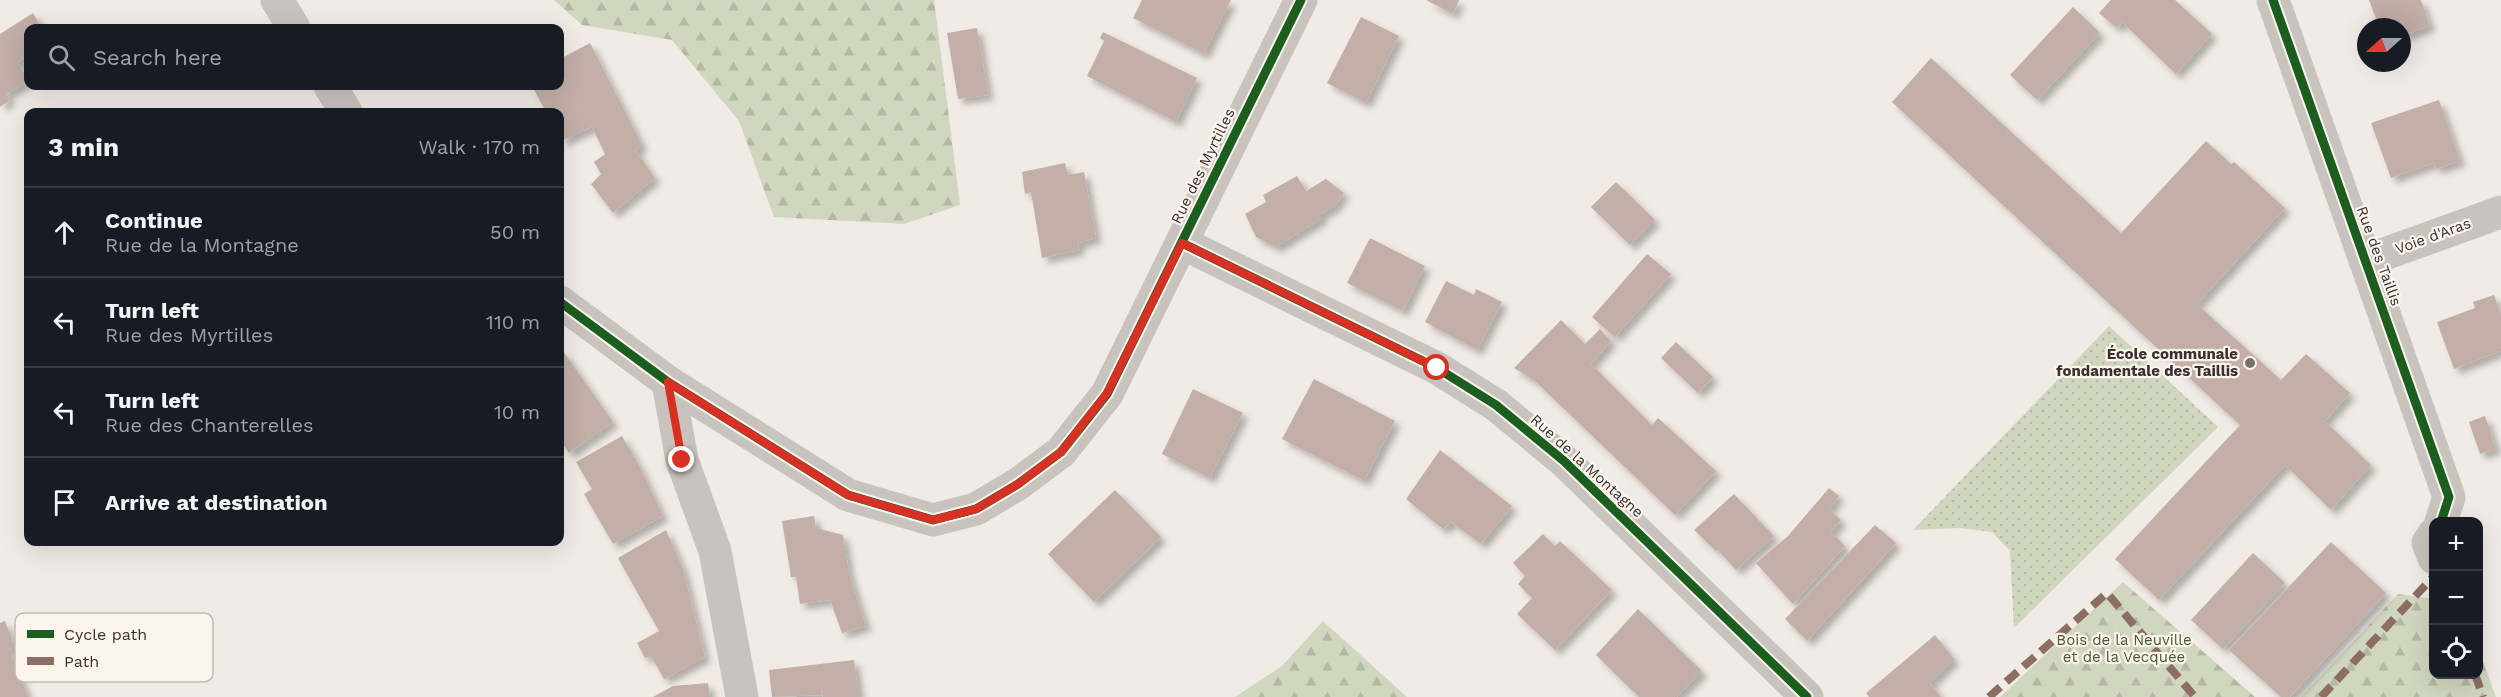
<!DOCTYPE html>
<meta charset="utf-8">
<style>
:root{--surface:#171b24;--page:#242831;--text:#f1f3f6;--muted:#9ea1a6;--line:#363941}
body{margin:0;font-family:"Work Sans",sans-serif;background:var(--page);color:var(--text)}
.controls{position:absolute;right:18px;bottom:18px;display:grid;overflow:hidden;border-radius:12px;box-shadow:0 6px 24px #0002}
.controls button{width:54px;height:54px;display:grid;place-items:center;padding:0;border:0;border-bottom:2px solid var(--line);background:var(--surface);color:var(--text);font:30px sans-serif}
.compass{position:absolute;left:2357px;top:18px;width:54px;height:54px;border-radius:50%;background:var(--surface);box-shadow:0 6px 24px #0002;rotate:249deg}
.stop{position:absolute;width:18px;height:18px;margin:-14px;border:4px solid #d93025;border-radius:50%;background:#fff}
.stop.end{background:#d93025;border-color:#fff;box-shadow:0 2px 6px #0008}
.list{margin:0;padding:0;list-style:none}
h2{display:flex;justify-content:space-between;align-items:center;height:78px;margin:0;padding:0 24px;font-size:26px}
h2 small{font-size:20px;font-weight:400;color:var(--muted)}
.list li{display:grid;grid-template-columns:39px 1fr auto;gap:18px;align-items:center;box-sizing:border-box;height:90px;padding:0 24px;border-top:2px solid var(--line)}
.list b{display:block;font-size:22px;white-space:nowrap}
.list p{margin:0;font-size:20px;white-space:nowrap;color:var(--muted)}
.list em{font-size:20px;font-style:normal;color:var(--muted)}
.icon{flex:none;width:33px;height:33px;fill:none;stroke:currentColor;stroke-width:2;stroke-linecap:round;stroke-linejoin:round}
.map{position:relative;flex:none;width:2501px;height:697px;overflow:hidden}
.search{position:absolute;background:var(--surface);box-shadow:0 6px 24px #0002;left:24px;top:24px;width:540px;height:66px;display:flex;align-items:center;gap:15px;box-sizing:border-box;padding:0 21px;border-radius:12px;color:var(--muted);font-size:22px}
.panel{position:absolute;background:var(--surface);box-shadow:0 6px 24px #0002;left:24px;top:108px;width:540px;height:438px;border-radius:12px}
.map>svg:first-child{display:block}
.grass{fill:url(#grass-dots)}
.forest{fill:url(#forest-firs)}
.building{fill:#c3afa7;filter:url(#shadow)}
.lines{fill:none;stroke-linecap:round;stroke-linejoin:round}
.minor{stroke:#c9c3be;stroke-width:33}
.quiet{stroke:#8d6e63;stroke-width:8;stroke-dasharray:15 8;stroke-linecap:butt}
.cycleway-casing{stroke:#fbf5ee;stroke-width:13}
.cycleway{stroke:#1b5e20;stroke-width:9}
.route{stroke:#d93025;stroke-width:8}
.poi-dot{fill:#7a716c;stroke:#fbf5ee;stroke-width:2}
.labels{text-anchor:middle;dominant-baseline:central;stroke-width:4.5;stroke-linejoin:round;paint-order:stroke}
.street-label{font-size:15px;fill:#3b302b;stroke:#fbf5ee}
.poi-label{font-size:15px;font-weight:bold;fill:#3b302b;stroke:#fbf5ee;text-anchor:end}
.park-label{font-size:15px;fill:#4a5a2e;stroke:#fbf5ee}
.key{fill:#fbf5ee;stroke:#c1bab4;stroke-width:1.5}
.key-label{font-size:16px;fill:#3b302b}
</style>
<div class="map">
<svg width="2501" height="697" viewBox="0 0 2501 697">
<defs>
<pattern id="grass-dots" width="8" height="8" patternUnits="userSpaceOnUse" patternTransform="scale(1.5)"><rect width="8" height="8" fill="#d1d6bf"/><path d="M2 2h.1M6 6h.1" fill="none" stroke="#b4b8a4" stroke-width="1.8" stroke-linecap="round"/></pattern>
<pattern id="forest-firs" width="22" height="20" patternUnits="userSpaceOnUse" patternTransform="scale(1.5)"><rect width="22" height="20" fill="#d1d6bf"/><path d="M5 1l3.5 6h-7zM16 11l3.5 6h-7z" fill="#b4b8a4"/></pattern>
<filter id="shadow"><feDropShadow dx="5.5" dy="5.5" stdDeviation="3" flood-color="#0004"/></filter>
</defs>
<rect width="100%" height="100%" fill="#f0ebe5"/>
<path class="grass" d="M2109,326l109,101 -204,201 -4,-77 -18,-19 -33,-4 -46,2z"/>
<path class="forest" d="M554,0h380l26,205 -56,19 -130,-7 -35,-96 -67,-81 -90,-15z
M2123,582l132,115h-255z
M2398,594l35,5 1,75h44l1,-24 17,47h-195z
M1323,621l84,76h-172l47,-31z"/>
<path class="building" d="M1142,0h89l-27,54 -71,-36z
M1426,0h33l-6,14z
M2111,0h64l37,34 -36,40 -54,-52 -5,6 -18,-15z
M2369,0h52l9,26 -28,10v-9h-23z
M2073,7l27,26 -63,67 -27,-25z
M33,13l9,15h-14v27l-10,7 10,19 -21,13 3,6 -10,7v-73z
M1361,17l38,19 -33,67 -39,-20z
M977,28l11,67 -30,4 -11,-66z
M1103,32l94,46 -21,44 -89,-46 17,-35 -4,-3z
M590,43l52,102 -6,6 19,27 -42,35 -22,-29 10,-10 -7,-12 11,-8 -13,-27 -31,14 -1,-29h-14l-14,-26h28v-27z
M1931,58l190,175 85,-92 25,23 3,-2 51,46 -88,96 84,76 25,-26 44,39 -25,28 46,44 -40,45 -46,-45 -126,135 -44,-41 125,-134 -348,-323z
M2439,100l21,61 -24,8 -2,-6 -43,15 -20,-55z
M1065,163l3,12 16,-3 12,66 -18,5 1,7 -37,8 -11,-66 -6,2 -3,-22z
M1297,176l9,15 20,-12 18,14 -9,13 -14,8v5l-45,28 -20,-10 -11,-23 21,-12 -3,-7z
M1616,182l39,38 -25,25 -39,-38z
M1370,238l55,28 -22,45 -56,-28z
M1647,254l24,20 -56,63 -23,-20z
M1446,281l28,14 2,-6 26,13 -25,48 -52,-28z
M2494,295l7,20v36l-47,18 -17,-47 38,-14 -2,-6z
M1561,320l24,24 15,-15 11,12 -20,23 61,61 6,-7 58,53 -41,44 -140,-134 -21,-13z
M1676,342l37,35 -15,16 -37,-35z
M563,351l50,71 -44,31 -9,-13v-86z
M1314,379l81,42 -31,60 -82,-42z
M1193,389l50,24 -33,65 -48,-24z
M2485,416l11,33 -16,5 -11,-32z
M622,436l17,29 24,51 -50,28 -29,-50 8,-5 -16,-27z
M1440,450l72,56 -31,38 -30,-22 -8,7 -37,-30z
M1829,488l10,8 -10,13 12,11 -10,12 14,14 -52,58 -37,-41 32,-27z
M1115,490l46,47 -67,65 -46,-48z
M1734,494l40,42 -38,34 -18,-20 -2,1 -22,-21z
M814,516l2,12 27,7 6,38 17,53 -24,7 -12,-33 -30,4 -4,-27h-5l-9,-56z
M1875,525l21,18 -89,98 -22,-22z
M666,530l17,39 22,88 -41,22 -13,-23 -6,2 -8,-15 22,-12 -41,-73z
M1543,534l12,12 5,-5 52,49 -57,60 -38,-36 15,-16 -14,-14 7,-8 -12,-13z
M2331,542l55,51 -96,104h-9l-52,-47z
M2253,553l32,30 -62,66 -32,-29z
M1638,609l64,62 -25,26h-38l-43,-42z
M5,621l10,26 -6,2 19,48h-28v-74z
M1935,635l19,24 -24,24 11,14h-72l-3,-4z
M854,660l5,37h-36l-2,-16 1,14 -50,2 -3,-27z
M708,683l2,14h-57l20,-11z"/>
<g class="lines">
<path class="minor" d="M277,0l17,28
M2273,0l176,497 -8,25
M330,86l16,26
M1182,243l255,125 59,37 68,56 243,236
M2365,261l136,-49
M560,302l108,80 180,113 85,25 43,-11 42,-25 43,-32 46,-58 194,-394
M668,382l14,78 33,91 27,146
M2434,534l-6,9 6,15"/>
<path class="quiet" d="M2475,674l8,23
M1989,697l118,-104 88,104
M2321,697l113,-121"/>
<defs>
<path id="cycleway" d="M2273,0l176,497 -8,25
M1182,243l255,125 59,37 68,56 243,236
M560,302l108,80 180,113 85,25 43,-11 42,-25 43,-32 46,-58 194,-394"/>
</defs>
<use href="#cycleway" class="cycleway-casing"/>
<use href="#cycleway" class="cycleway"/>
</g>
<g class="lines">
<path class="route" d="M682,460l-14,-78 180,113 85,25 43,-11 42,-25 43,-32 46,-59 75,-150 255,125"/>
</g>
<circle class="poi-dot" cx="2250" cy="363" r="6"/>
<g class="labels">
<g class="street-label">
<text transform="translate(1203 166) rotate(-64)">Rue des Myrtilles</text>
<text transform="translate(2433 236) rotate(-20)">Voie d'Aras</text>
<text transform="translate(2379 256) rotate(70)">Rue des Taillis</text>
<text transform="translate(1587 466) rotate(42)">Rue de la Montagne</text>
</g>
<g class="poi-label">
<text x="2238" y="354">École communale<tspan x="2238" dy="17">fondamentale des Taillis</tspan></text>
</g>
<g class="park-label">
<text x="2124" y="640">Bois de la Neuville<tspan x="2124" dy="17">et de la Vecquée</tspan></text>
</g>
</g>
<rect x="15" y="613" width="198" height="69" rx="9" class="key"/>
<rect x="27" y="630" width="27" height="8" fill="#1b5e20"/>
<rect x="27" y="657" width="27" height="8" fill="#8d6e63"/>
<g class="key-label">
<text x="64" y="640">Cycle path</text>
<text x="64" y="667">Path</text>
</g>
</svg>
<div class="controls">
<button>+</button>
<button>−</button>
<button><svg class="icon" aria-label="locate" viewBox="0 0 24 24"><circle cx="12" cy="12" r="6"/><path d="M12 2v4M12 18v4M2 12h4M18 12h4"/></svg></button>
</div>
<svg class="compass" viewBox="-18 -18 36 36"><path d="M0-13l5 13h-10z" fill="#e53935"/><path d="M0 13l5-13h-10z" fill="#9ea1a6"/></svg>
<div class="stop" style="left:1437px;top:368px"></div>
<div class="stop end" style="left:682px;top:460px"></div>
<div class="search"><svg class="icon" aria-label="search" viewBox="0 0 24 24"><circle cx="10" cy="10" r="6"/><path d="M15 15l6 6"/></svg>Search here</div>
<section class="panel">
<h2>3 min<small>Walk · 170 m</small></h2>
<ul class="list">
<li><svg class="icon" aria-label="ahead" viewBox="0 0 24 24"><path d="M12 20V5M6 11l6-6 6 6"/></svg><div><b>Continue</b><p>Rue de la Montagne</p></div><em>50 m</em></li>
<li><svg class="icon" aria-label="left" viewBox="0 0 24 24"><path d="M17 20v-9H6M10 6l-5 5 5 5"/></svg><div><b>Turn left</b><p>Rue des Myrtilles</p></div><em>110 m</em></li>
<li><svg class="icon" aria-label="left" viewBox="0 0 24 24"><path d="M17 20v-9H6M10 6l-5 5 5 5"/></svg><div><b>Turn left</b><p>Rue des Chanterelles</p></div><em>10 m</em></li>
<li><svg class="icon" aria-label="arrive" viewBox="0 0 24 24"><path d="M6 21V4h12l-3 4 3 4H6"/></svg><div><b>Arrive at destination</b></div></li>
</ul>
</section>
</div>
